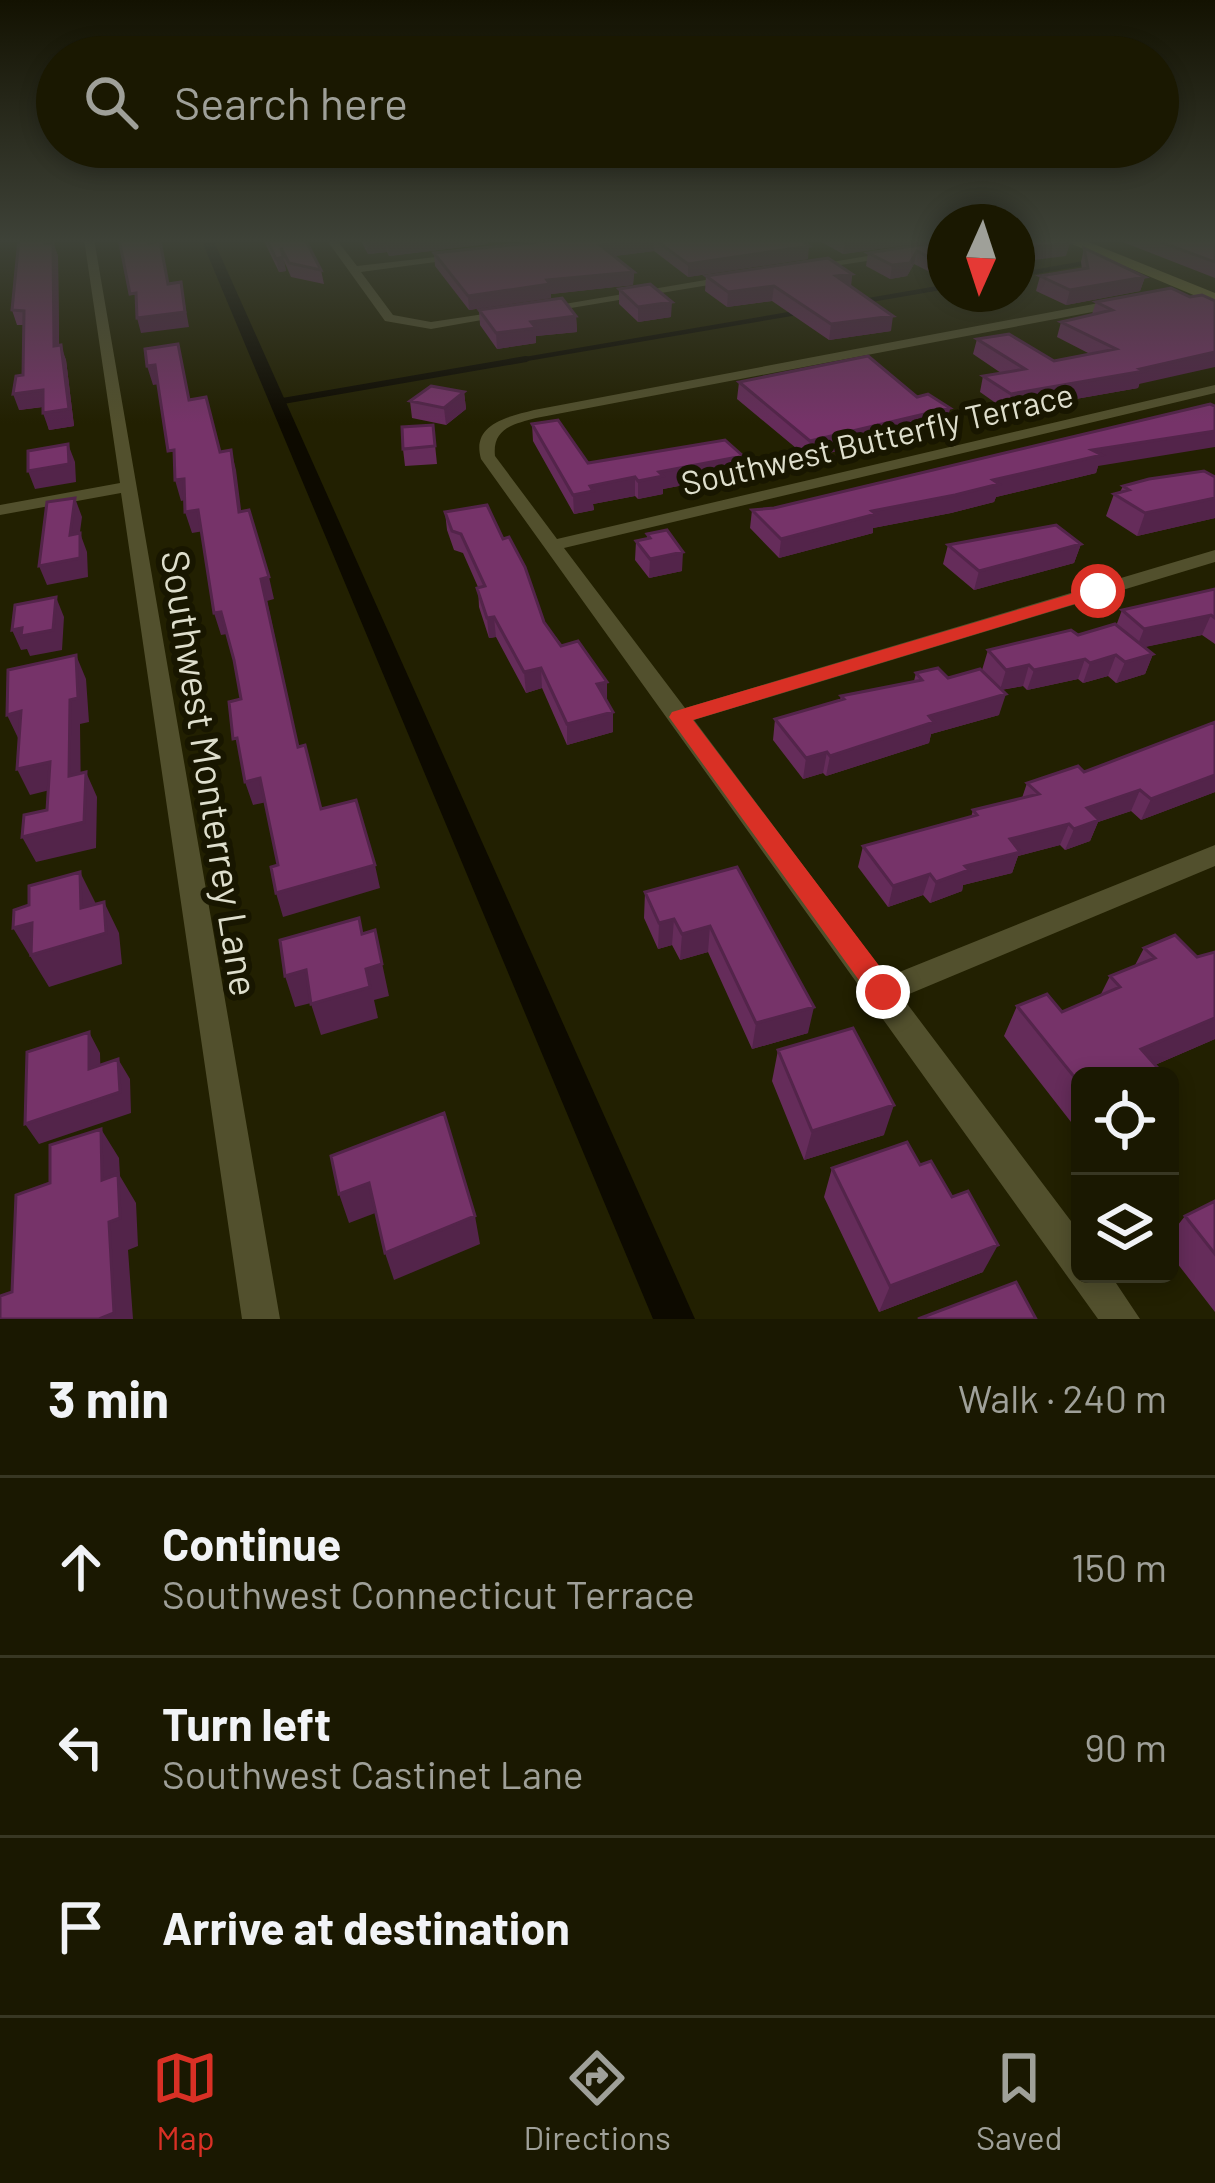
<!DOCTYPE html>
<meta charset="utf-8">
<style>
:root{--surface:#1a1801;--page:#23210b;--text:#f1f3f6;--muted:#9fa099;--line:#383723;--accent:#d93025}
body{margin:0;font-family:Barlow,sans-serif;background:var(--page);color:var(--text)}
.controls{position:absolute;right:36px;bottom:36px;display:grid;overflow:hidden;border-radius:18px;box-shadow:0 6px 18px #0003}
.controls button{width:108px;height:108px;display:grid;place-items:center;padding:0;border:0;border-bottom:3px solid var(--line);background:var(--surface);color:var(--text);font:60px sans-serif}
.compass{position:absolute;left:927px;top:204px;width:108px;height:108px;border-radius:50%;background:var(--surface);box-shadow:0 6px 18px #0003;rotate:183deg}
.stop{position:absolute;width:36px;height:36px;margin:-27px;border:9px solid #d93025;border-radius:50%;background:#fff}
.stop.end{background:#d93025;border-color:#fff;box-shadow:0 3px 12px #0008}
.list{margin:0;padding:0;list-style:none}
h2{display:flex;justify-content:space-between;align-items:center;height:156px;margin:0;padding:0 48px;font-size:51px}
h2 small{font-size:39px;font-weight:400;color:var(--muted)}
.list li{display:grid;grid-template-columns:78px 1fr auto;gap:36px;align-items:center;box-sizing:border-box;height:180px;padding:0 48px;border-top:3px solid var(--line)}
.list b{display:block;font-size:45px;white-space:nowrap}
.list p{margin:0;font-size:39px;white-space:nowrap;color:var(--muted)}
.list em{font-size:39px;font-style:normal;color:var(--muted)}
.icon{flex:none;width:66px;height:66px;fill:none;stroke:currentColor;stroke-width:2;stroke-linecap:round;stroke-linejoin:round}
.map{position:relative;flex:none;width:1215px;height:1319px;overflow:hidden}
.search{position:absolute;background:var(--surface);box-shadow:0 6px 18px #0003;left:36px;right:36px;top:36px;height:132px;display:flex;align-items:center;gap:30px;box-sizing:border-box;padding:0 42px;border-radius:66px;color:var(--muted);font-size:45px}
.sheet{height:696px;background:var(--surface)}
nav{display:flex;justify-content:space-around;align-items:center;box-sizing:border-box;height:168px;border-top:3px solid var(--line);background:var(--surface);font-size:33px;color:var(--muted)}
nav a{display:grid;justify-items:center;gap:6px}
nav .on{color:var(--accent)}
.map>svg:first-child{display:block}
.lines{fill:none;stroke-linecap:round;stroke-linejoin:round}
.stream-far1{stroke:#0d0a00;stroke-width:4.5}
.stream{stroke:#0d0a00;stroke-width:6}
.canal{fill:#0d0a00;fill-rule:evenodd}
.street{fill:#52502d;fill-rule:evenodd}
.secondary{fill:#6f6c31;fill-rule:evenodd}
.wall{fill:#652c5a}
.shaded-wall{fill:#53244a}
.building{fill:#763369;stroke:#53244a;stroke-width:3}
.route{fill:#d93025}
.labels{text-anchor:middle;dominant-baseline:central;stroke-width:12;stroke-linejoin:round;paint-order:stroke}
.far-street-label{font-size:33px;fill:#dedecc;stroke:#181600}
.street-label{font-size:39px;fill:#dedecc;stroke:#181600}
</style>
<div class="map">
<svg width="1215" height="1319" viewBox="0 0 1215 1319">
<rect width="100%" height="100%" fill="#222001"/>
<g class="lines">
<path class="stream-far1" d="M1017,275l74,-13
M864,301l81,-14
M508,362l288,-49"/>
<path class="stream" d="M277,402l249,-43"/>
<path class="canal" d="M201,239h12l482,1080h-42z"/>
<path class="street" d="M84,239h10l186,1080h-38l-121,-826 -121,22v-10l120,-22z
M326,239h10l21,27 105,-12v4l-4,1 -97,13 32,43 38,7 73,-11 6,4 -79,14 -46,-8z
M945,243v6l-137,21 -6,-3z
M729,276l4,1v4l-192,32 -6,-4z
M1120,299l6,4 -2,3 -588,112c-22,6 -44,10 -41,38l62,83 658,-154v8l-651,155 121,160 530,-158v12l-521,158 193,257 328,-132v21l-313,131 178,236v41h30l30,45h-42l-617,-860c-10,-35 26,-42 53,-49z"/>
<path class="secondary" d="M1060,239h21l134,54v11z"/>
</g>
<path class="wall" d="M19,239h33l-1,4h2l5,13 1,89 7,15 8,66 -25,4 -6,-23 -24,3 4,-35 1,-50h-7l-5,-15z
M263,239h42l16,31 3,14 -33,-7 -7,-16 2,10 -7,1z
M360,239h127l1,5 -99,12 -2,-4 -19,2z
M552,239h258l-3,5 1,15 -120,18 -34,-26 -40,5 20,16 -1,13 -82,9v4l-82,12 -34,-44 -1,-13 118,-12z
M816,239h129l-102,15z
M1115,239h100v39z
M945,241l-13,32 -18,-9 -7,12 -17,3 -24,-13 2,-13z
M1084,248l61,29 -5,14 -74,14 -30,-14 4,-15 42,-7 -1,-7z
M852,274l-1,13 40,44 -62,9 -57,-39 -45,6 -22,-16 1,-15z
M1171,288l-33,100 -131,23 -27,-19 3,-16 18,-3 -28,-19 4,-15 77,22 36,-7 -33,-17 4,-15 31,-8 4,-12z
M619,289l52,28 -33,5 -19,-18z
M479,310l97,6 1,16 -41,4v7l-39,6 -17,-24z
M739,382l178,15 33,11 -4,17 -138,33 -71,-59z
M464,392l2,17 -20,16 -34,-7 -2,-17z
M532,424l56,39 155,-7 -2,18 -78,15v5l-25,5 -3,-3 -42,8 1,6 -20,4 -41,-73z
M433,425l4,39 -32,2 -2,-17z
M1098,466l-2,7 -100,24 -2,5 -43,11 -78,15v5l-94,25 -29,-30 2,-18z
M1215,477v41l-78,18 -31,-20 8,-22 6,-2 3,-6z
M445,512l99,110 63,79 6,31 -46,13 -25,-57 -16,5 -30,-56 -7,1 -10,-31 -1,-20 -15,-34 -9,-3 -7,-20z
M647,534l35,37 -33,7 -14,-18 1,-19 11,-2z
M1081,544l-7,19 -100,27 -31,-26 5,-19z
M1215,589v55l-13,-9 -58,12 9,7 -8,20 -29,9 -8,-7 -25,7 -5,-4 -51,11 -4,-4 -22,4 -2,25 -68,19 -2,9 -103,33 -3,-3 -20,6 -30,-39 2,-21 65,-19 1,-4 73,-15 2,-8 32,5 34,-8 6,-20 90,-15 38,-9 6,-16z
M1215,722v70l-74,28 -10,-9 -33,11 -8,19 -25,9 -5,-5 -42,11 -6,17 -49,12 -1,6 -32,12 -7,-8 -35,12 -30,-40 5,-21 108,-29 2,-7 49,-12 5,-15 57,-11z
M737,867l71,166 -56,16 -44,-97 -28,8 -8,-15 -14,4 -14,-31 1,-26z
M1144,948l53,9 18,-5v87l-60,26 -75,11v41l-9,5 -67,-86 13,-30 45,6 38,-16 10,-20 24,-9z
M778,1050l106,85 -80,25 -32,-79z
M920,1165l32,32 31,75 -104,40 -55,-115 8,-29z
M1215,1201v111l-45,-58v-19l15,-19z"/>
<path class="shaded-wall" d="M431,239h56l1,5 -99,12 -2,-12z
M654,239v12l-54,7v-13z
M804,239h6l-5,8 4,-1 -1,13 -120,18v-13z
M861,239h84v1l-102,14 2,-13z
M385,240l2,12 -19,2 -2,-12z
M53,243l5,13 1,105 -5,-15z
M1070,243l-4,13 -49,6v-13z
M917,251l-3,13 -7,12 -17,3 2,-14z
M283,257l3,14 -7,1 -3,-13z
M945,258v13l-13,2 3,-13z
M634,272l-1,13 -82,9v4l-82,12 -1,-14 79,-16z
M852,274l-2,15 -14,-13z
M1145,277l-5,14 -74,14 4,-15z
M181,282l8,45 -48,6 -4,-15z
M774,286l-2,15 -45,6 1,-15z
M672,302l-1,15 -33,5v-15z
M576,316l1,16 -41,4v7l-39,6 -1,-16 35,-11z
M893,316l-2,15 -62,9 2,-16z
M61,345l5,15 8,66 -25,4 -6,-17z
M1215,352v15l-76,17 -1,4 -131,23 4,-17z
M155,365l5,19 -7,1 -6,-19z
M43,390l6,16 -30,4 -6,-16z
M464,392l2,17 -20,16 -2,-17z
M950,408l-4,17 -138,33 2,-17z
M1215,431v16l-117,19 -2,7 -100,24 -2,5 -43,11 -78,15v5l-94,25 2,-19 91,-28 121,-31 99,-30z
M68,444l7,18 1,20 -41,7 -7,-18z
M231,450l5,20 8,63 -5,-21z
M743,456l-2,18 -78,15v5l-25,5v-18l21,-9z
M635,477v19l-42,8 1,6 -20,4 -1,-19 17,-9z
M184,479l6,20 -9,2 -6,-21z
M75,498l7,19 -5,37 -7,-19z
M1215,498v20l-78,18 8,-23z
M198,510l6,21 -12,2 -7,-21z
M80,533l7,19 1,25 -41,8 -8,-19z
M1081,544l-7,19 -100,27 5,-19z
M683,552l-1,19 -33,7 1,-19z
M269,577l5,22 -7,2 37,170 -43,-192z
M56,597l8,20 -2,33 -32,6 -3,-7 -6,1 -9,-20z
M221,612l6,22 -6,1 -7,-22z
M1211,615l-9,20 -66,14 8,-20z
M494,617l2,20 -7,1 -2,-20z
M1153,654l-8,20 -29,9 9,-21z
M76,655l10,24 3,43 -9,2 1,77 -12,-25 1,-76z
M1116,655l-8,21 -25,7 7,-20z
M1085,659l-7,20 -51,11 7,-20z
M1029,665l-6,21 -23,4 6,-20z
M541,668l1,20 -16,5 -2,-21z
M607,682v21l-10,-19z
M1006,694l-7,21 -68,19 -2,9 -103,33 4,-20 99,-40z
M21,711l-2,29 -12,-25z
M613,712v20l-46,13v-21z
M827,752l-4,21 -20,6 3,-21z
M50,762l12,25 -32,8 -13,-26z
M86,772l11,25 -1,51 -60,14 -14,-25z
M1215,775v17l-74,28 10,-21z
M260,778l7,24 -14,3 -8,-23z
M1140,790l-9,21 -33,11 -8,19 -25,9 9,-21 13,-21z
M1069,824l-9,21 -42,11 -6,17 -49,12 -1,6 -32,12 6,-21 74,-43z
M375,865l5,23 -97,29 -7,-24z
M80,872l16,32 8,-2 15,31 3,31 -73,23 -36,-59 68,-20z
M930,874l-7,21 -35,12 5,-21z
M674,919l-2,26 -14,4 1,-26z
M710,926l-2,26 -28,8 2,-26z
M375,930l14,66 -15,4 4,18 -57,17 -10,-31 55,-35z
M306,970l9,32 -20,5 -10,-31z
M814,1007l-6,26 -56,16 4,-26z
M1215,1018v21l-86,37 12,-27z
M89,1032l11,21 1,36 -12,-20z
M118,1059l12,20 1,34 -92,31 -14,-20z
M894,1105l-10,30 -80,25 8,-29z
M1080,1105v12l-9,5z
M101,1129l18,29 1,18 16,27 2,43 -10,4 5,69h-34l3,-139z
M369,1183l9,29 -29,11 -10,-29z
M475,1216l5,28 -86,36 -9,-27z
M998,1245l-15,27 -104,40 11,-26z"/>
<path class="building" d="M19,239h26v4h8l1,103 7,-1 8,64 -26,4v-23l-30,4 3,-18 7,-1 1,-64 -12,-1z
M119,239h29l1,4 11,-2 8,43 13,-2 4,30 -48,6 -1,-25 -6,1z
M267,239h38l16,31 -32,-7 -8,-15 2,9 -7,2z
M364,239h67l-44,5 -2,-4 -19,2z
M555,239h95l-50,6 34,27 -87,8 3,4 -82,12 -34,-43 123,-13z
M654,239h150l-2,2 7,5 -121,18z
M1017,239h44l9,4 -53,6z
M1152,239h63v23z
M945,241v17l-10,2 -18,-9 -7,12 -18,2 -24,-12z
M1084,248l61,29 -75,13 -30,-14 48,-8z
M828,258l24,16 -16,2 57,40 -62,8 -57,-38 -46,6 -22,-16z
M650,284l22,18 -34,5 -19,-18z
M1171,288l19,9 12,-2 13,6v51l-75,17 4,2 -133,23 -28,-18 42,-7 -48,-30 32,-5 45,27 62,-12 -55,-27 51,-12 -16,-8z
M562,298l14,18 -45,6 5,6 -40,5 -17,-23z
M178,344l11,56 17,-3 14,55 11,-2 8,62 10,-2 20,67 -8,2 37,168 7,-2 16,64 35,-9 19,65 -99,28 -5,-26 7,-2 -18,-87 -15,4 -8,-44 -4,1 -4,-37 12,-3 -7,-39 -13,-48 -7,1 -16,-103 -13,2 -1,-33 -9,1 -1,-30 -6,1 -13,-86 -8,1 -2,-17z
M868,356l49,41 11,-3 22,14 -140,33 -71,-59z
M431,386l33,6 -20,16 -34,-7z
M1210,404l5,2v25l-123,19 10,5 -109,25 6,4 -44,11 -83,16 4,3 -95,25 -29,-29 22,-2z
M558,420l30,43 137,-23 18,16 -84,16 4,4 -25,5 -3,-4 -45,9 3,5 -20,4 -41,-71z
M433,425l2,21 -32,3 -1,-22z
M68,444l1,20 -41,7v-20z
M1204,471l11,6v21l-70,15 -31,-19 15,-4 -6,-4 26,-7z
M75,498l-5,37 10,-2v25l-41,8 8,-64z
M487,505l16,34 6,-2 16,30 19,55 17,24 17,-5 29,41 -10,2 16,28 -46,12 -26,-56 -17,4 -30,-55 -7,1 -10,-30 8,-2 -24,-52 -9,-3 -7,-19z
M1056,525l25,19 -102,27 -31,-26z
M667,530l16,22 -33,7 -14,-18 14,-3 -3,-4z
M1215,589v29l-4,-3 -67,14 -22,-19z
M56,597l-3,33 -32,6 1,-8 -10,2 3,-25z
M1115,624l38,30 -28,8 -9,-7 -26,8 -5,-4 -51,11 -5,-5 -23,5 -18,-20 83,-20 7,5z
M76,655l2,43 -8,2 -1,76 17,-4 -2,50 -62,15 2,-22 23,-5 3,-48 -33,7 4,-58 -14,4 1,-45z
M938,668l10,10 32,-9 26,25 -77,22 5,6 -104,34 -3,-4 -21,6 -31,-39 69,-20 -3,-3 81,-16 -6,-7z
M1215,722v53l-64,24 -11,-9 -53,18 12,12 -25,9 -5,-5 -59,15 10,13 -55,14 4,4 -33,12 -6,-8 -37,12 -30,-40 114,-31 -4,-5 66,-16 -12,-11 51,-17 6,6z
M737,867l77,140 -58,16 -46,-97 -28,8 -8,-15 -15,4 -14,-31z
M80,872l1,36 23,-6 2,31 -75,22 1,-32 -19,5 1,-18 15,-5v-19z
M359,918l3,16 13,-4 7,34 -16,5 4,18 -59,17 -5,-34 -21,6 -5,-36z
M1175,935l22,22 18,-5v66l-74,31 24,27h-85v8l-63,-78 30,-12 15,18 58,-25 -10,-11 45,-18 -11,-10z
M853,1028l41,77 -82,26 -34,-81z
M89,1032v37l29,-10 2,33 -95,32 2,-72z
M444,1113l31,103 -90,37 -16,-70 -30,11 -8,-38z
M101,1129l1,51 16,-6 2,44 -11,4 5,91 -15,6h-99v-23l12,-4 4,-97 34,-12v-38z
M907,1142l13,23 11,-4 21,36 16,-6 30,54 -108,41 -58,-118z
M1215,1201v53l-30,-38z
M1016,1282l20,37h-118z"/>
<linearGradient id="sky" x2="0" y2="1"><stop stop-color="#131201"/><stop offset="0.57" stop-color="#3e4238"/><stop offset="1" stop-color="#3e4238" stop-opacity="0"/></linearGradient>
<rect width="1215" height="423" fill="url(#sky)"/>
<path class="route" d="M1098,586l6,1v8l-411,125 200,264 4,8 -4,9h-19l-205,-284 3,-5z"/>
<g class="labels">
<g class="far-street-label">
<text transform="translate(877 438) rotate(-13)">Southwest Butterfly Terrace</text>
</g>
<g class="street-label">
<text transform="translate(211 773) rotate(81)">Southwest Monterrey Lane</text>
</g>
</g>
</svg>
<div class="controls">
<button><svg class="icon" aria-label="locate" viewBox="0 0 24 24"><circle cx="12" cy="12" r="6"/><path d="M12 2v4M12 18v4M2 12h4M18 12h4"/></svg></button>
<button><svg class="icon" aria-label="layers" viewBox="0 0 24 24"><path d="M12 4l9 5-9 5-9-5zM3 14l9 5 9-5"/></svg></button>
</div>
<svg class="compass" viewBox="-18 -18 36 36"><path d="M0-13l5 13h-10z" fill="#e53935"/><path d="M0 13l5-13h-10z" fill="#9fa099"/></svg>
<div class="stop" style="left:1098px;top:591px"></div>
<div class="stop end" style="left:883px;top:992px"></div>
<div class="search"><svg class="icon" aria-label="search" viewBox="0 0 24 24"><circle cx="10" cy="10" r="6"/><path d="M15 15l6 6"/></svg>Search here</div>
</div>
<section class="sheet">
<h2>3 min<small>Walk · 240 m</small></h2>
<ul class="list">
<li><svg class="icon" aria-label="ahead" viewBox="0 0 24 24"><path d="M12 20V5M6 11l6-6 6 6"/></svg><div><b>Continue</b><p>Southwest Connecticut Terrace</p></div><em>150 m</em></li>
<li><svg class="icon" aria-label="left" viewBox="0 0 24 24"><path d="M17 20v-9H6M10 6l-5 5 5 5"/></svg><div><b>Turn left</b><p>Southwest Castinet Lane</p></div><em>90 m</em></li>
<li><svg class="icon" aria-label="arrive" viewBox="0 0 24 24"><path d="M6 21V4h12l-3 4 3 4H6"/></svg><div><b>Arrive at destination</b></div></li>
</ul>
</section>
<nav>
<a class="on"><svg class="icon" aria-label="map" viewBox="0 0 24 24"><path d="M3 6l6-2 6 2 6-2v14l-6 2-6-2-6 2zM9 4v14M15 6v14"/></svg>Map</a>
<a><svg class="icon" aria-label="directions" viewBox="0 0 24 24"><path d="M12 3l9 9-9 9-9-9zM9 14v-3h6M13 9l2 2-2 2"/></svg>Directions</a>
<a><svg class="icon" aria-label="saved" viewBox="0 0 24 24"><path d="M7 4h10v16l-5-4-5 4z"/></svg>Saved</a>
</nav>
